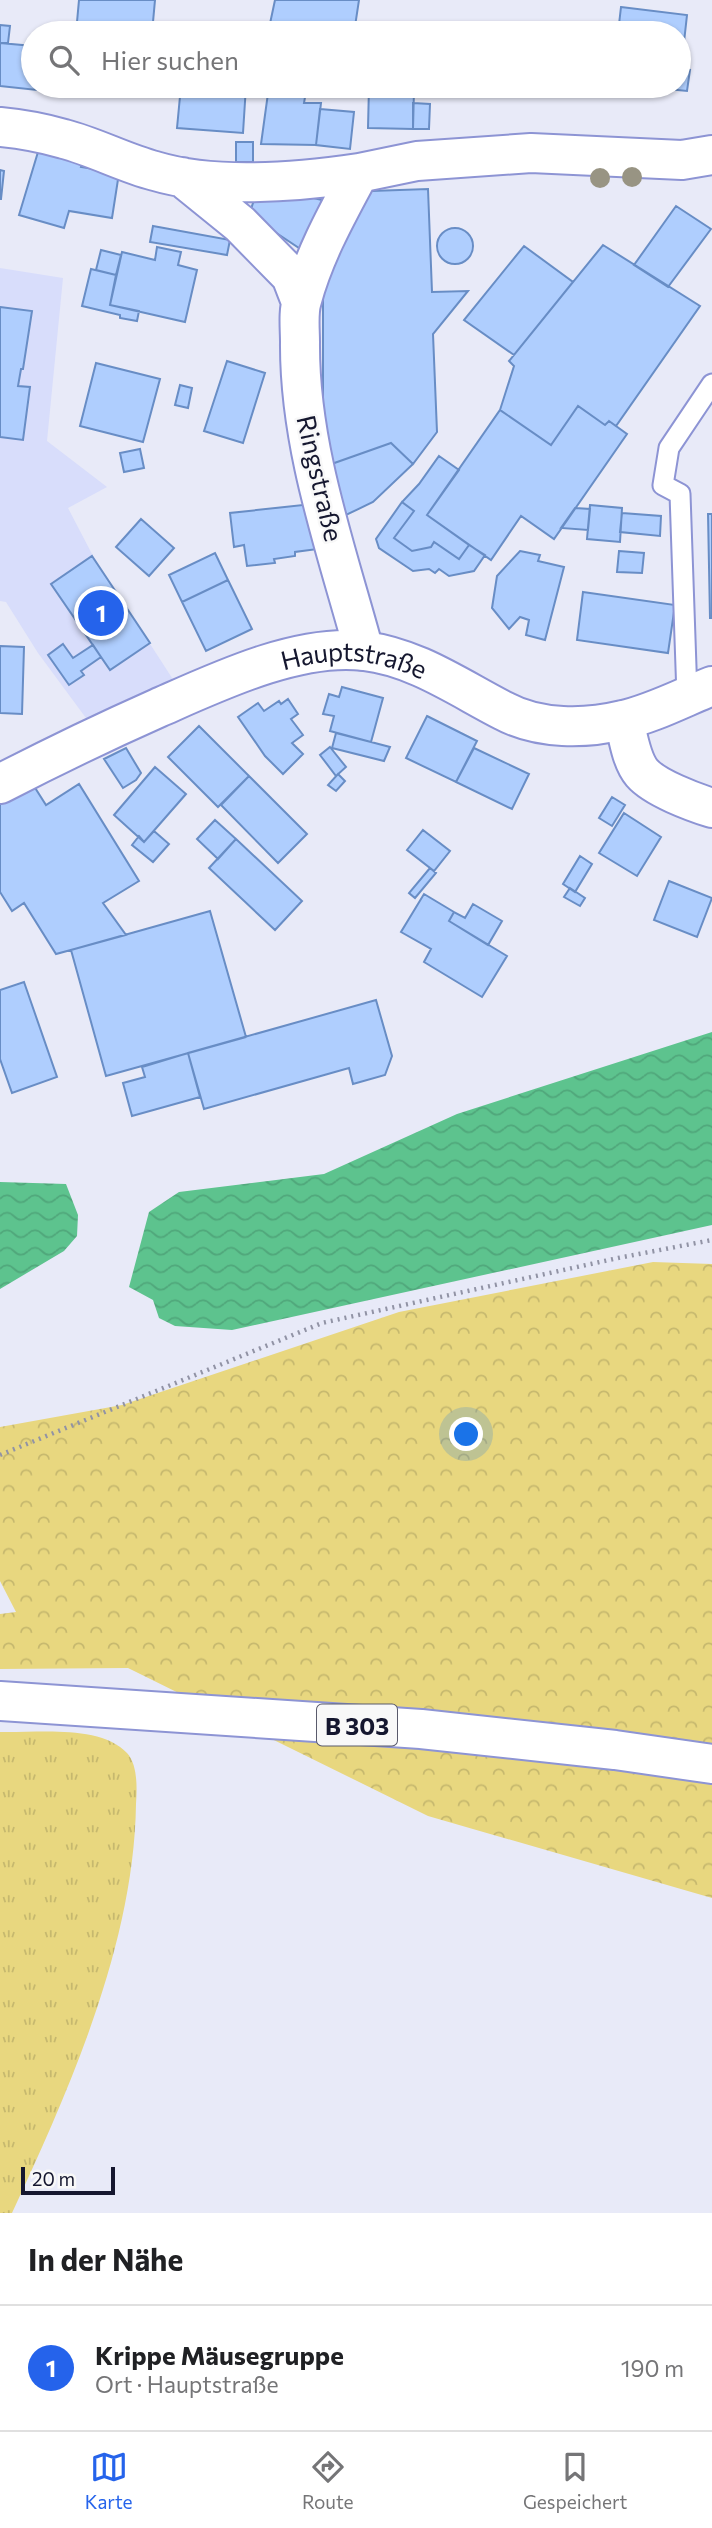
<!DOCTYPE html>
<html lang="de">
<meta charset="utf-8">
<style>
:root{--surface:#fff;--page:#f2f2f2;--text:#202124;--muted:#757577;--line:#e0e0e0;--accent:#2563eb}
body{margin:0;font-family:Commissioner,sans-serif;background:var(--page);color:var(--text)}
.scale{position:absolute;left:21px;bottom:18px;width:94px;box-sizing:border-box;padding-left:7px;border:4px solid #15172f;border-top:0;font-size:19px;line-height:24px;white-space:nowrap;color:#15172f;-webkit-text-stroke:5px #f8f8f8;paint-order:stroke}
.you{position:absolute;left:467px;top:1435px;width:24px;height:24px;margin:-18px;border:5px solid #fff;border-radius:50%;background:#1a73e8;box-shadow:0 0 0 10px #1a73e833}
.badge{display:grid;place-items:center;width:46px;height:46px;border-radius:50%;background:var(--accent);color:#fff;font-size:23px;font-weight:700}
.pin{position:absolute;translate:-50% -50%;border:4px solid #fff;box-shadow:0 2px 7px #0006}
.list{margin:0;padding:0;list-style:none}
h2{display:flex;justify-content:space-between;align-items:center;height:91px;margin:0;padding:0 28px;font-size:30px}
h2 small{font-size:23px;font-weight:400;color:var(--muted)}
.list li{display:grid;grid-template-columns:46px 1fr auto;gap:21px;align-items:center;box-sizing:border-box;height:126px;padding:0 28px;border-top:2px solid var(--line)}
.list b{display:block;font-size:26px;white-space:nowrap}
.list p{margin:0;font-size:23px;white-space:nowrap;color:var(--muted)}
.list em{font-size:23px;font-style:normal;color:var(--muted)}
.icon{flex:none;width:38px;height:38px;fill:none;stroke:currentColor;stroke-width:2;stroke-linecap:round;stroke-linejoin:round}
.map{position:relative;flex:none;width:712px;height:2213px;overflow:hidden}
.search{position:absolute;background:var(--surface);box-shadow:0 2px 5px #0004;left:21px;right:21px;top:21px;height:77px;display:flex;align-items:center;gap:18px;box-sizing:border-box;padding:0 24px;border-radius:38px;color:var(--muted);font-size:26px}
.sheet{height:217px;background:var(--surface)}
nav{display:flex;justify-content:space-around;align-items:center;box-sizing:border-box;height:98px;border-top:2px solid var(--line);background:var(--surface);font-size:19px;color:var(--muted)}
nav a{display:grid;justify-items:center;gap:4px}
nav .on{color:var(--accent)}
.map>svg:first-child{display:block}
.built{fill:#d8ddfb}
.grass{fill:url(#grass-tufts)}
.forest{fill:url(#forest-crowns)}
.water{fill:url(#water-waves)}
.building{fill:#afcefe;stroke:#688dc5;stroke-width:2}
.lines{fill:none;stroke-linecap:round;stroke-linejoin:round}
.service-casing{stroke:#8d94d4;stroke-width:23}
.minor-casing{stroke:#8d94d4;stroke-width:42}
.tertiary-casing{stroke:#8d94d4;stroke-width:42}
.primary-casing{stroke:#8d94d4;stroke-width:42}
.path{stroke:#9193a5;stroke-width:4.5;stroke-dasharray:2 5;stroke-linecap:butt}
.service{stroke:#fff;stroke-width:19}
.minor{stroke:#fff;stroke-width:38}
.tertiary{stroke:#fff;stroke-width:38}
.primary{stroke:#fff;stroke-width:38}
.tree{fill:#989483}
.labels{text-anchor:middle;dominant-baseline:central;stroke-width:5;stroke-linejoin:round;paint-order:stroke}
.shield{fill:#f8f8f8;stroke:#595a6b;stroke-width:2}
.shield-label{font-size:24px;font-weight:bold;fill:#15172f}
.street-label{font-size:26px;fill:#15172f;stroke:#f8f8f8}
</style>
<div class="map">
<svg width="712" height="2213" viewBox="0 0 712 2213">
<defs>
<pattern id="grass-tufts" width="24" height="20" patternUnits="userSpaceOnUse" patternTransform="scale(1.75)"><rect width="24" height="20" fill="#e8d77f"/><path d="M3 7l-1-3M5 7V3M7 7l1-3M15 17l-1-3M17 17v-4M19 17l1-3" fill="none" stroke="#c6b86e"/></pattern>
<pattern id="forest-crowns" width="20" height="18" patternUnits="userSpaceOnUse" patternTransform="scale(1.75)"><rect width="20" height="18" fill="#e8d77f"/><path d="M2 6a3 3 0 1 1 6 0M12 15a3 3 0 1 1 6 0" fill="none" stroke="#c6b86e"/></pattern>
<pattern id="water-waves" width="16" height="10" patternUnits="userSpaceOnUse" patternTransform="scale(1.75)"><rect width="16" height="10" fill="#5dc38e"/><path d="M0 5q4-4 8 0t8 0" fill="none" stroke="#50a77b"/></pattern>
</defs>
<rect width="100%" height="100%" fill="#e8eaf8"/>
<path class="built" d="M0,268l63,10 -16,163 60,46 -39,21 24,46 82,127 -88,37 -48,-65 -32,-51 -6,-1z"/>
<path class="grass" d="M0,1732c37,1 100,-8 127,21 11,12 10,36 9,51 -2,140 -66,284 -124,409h-12z"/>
<path class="forest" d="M653,1262l59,2v634l-284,-82 -300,-148 -128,1v-55l16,-2 -16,-31v-154l122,-22 277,-93z"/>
<path class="water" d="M712,1032v193l-480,105 -57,-4 -16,-8 -6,-18 -24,-13 20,-75 30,-20 145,-18 133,-60z
M0,1182l66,2 12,31 -1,21 -13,15 -64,38z"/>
<path class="building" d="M79,0h76l-3,33h-76z
M275,0h84l-5,33h-86z
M621,7l66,8 -6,54h-2v-36h-61z
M0,25l10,1 -2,17h-8z
M0,43l33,3v40h14l-1,5 -46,-5z
M679,69l11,1 -3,21 -19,-2v-3h11z
M181,86h65l-3,47 -66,-5z
M269,86h38l-3,17h17l-5,42 -55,-1z
M369,86h26v3l19,1 -1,39 -45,-1z
M413,103l17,1 -1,25h-16z
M320,109l34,3 -4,37 -34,-4z
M41,142l44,13 -4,12 38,6 -7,45 -43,-7 -5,17 -45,-13z
M236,142h17v20h-17z
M0,170l4,1 -3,28h-1z
M259,185l63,15 -20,50 -53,-35z
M428,189l4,103 36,-1 -35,43 4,98 -24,32 -22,-21 -68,24v-205l30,-56 18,-15z
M676,206l35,23 -43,58 -34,-22z
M153,226l77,14 -3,15 -77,-13z
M437 246a18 18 0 1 1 36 0a18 18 0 1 1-36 0Z
M603,245l97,61 -84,120 -7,-5 -4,4 -27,-19 -27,39 -51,-35 14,-44 -5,-5z
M524,246l49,36 -59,73 -50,-35z
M157,247l24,5 -3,13 19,5 -12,52 -75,-17 12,-53 33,8z
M101,250l20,5 -5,20 -20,-5z
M91,269l25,6 -6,30 29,6 -2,10 -17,-3v-3l-38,-9z
M0,307l32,4 -9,58h-2l-3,17 12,1 -7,53 -23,-3z
M227,361l38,12 -22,70 -39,-12z
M96,363l64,16 -17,63 -63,-16z
M180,385l12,3 -4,20 -13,-3z
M578,406l27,19 4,-4 18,13 -73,105 -33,-23 -30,44 -64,-45 73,-105 51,35z
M391,443l22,21 -40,38 -27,13 -23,-48z
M140,449l4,19 -20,4 -4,-19z
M439,456l20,14 -32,45 42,30 -10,14 -25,-17 -3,5 -19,4 -18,-13 20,-27 -12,-9 17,-18z
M402,502l12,9 -20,27 18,13 19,-4 3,-5 25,17 10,-14 16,10 -11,16 -25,5 -10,-7 -4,4 -6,-4 -16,2 -34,-23 -3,-9z
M312,504l6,45 -23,3v4l-21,3 1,4 -28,3 -3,-21 -10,2 -4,-34z
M590,505l32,3 -2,34 -33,-3z
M575,508l15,1 -2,21 -27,-2z
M622,513l39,3 -1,20 -40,-4z
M708,514h4v104h-2z
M141,519l33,29 -25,28 -33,-29z
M520,551l20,4 -2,6 26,6 -19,73 -19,-5 3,-15 -9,-3 -11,12 -17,-21 5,-32z
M619,551l25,2 -2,20 -25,-1z
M215,553l13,27 -46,22 -13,-27z
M92,556l58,87 -40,27 -59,-86z
M228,580l24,49 -46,22 -24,-49z
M583,592l92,13 -7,48 -91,-13z
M63,644l10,14 20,-13 8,12 -20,14 3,4 -15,10 -21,-30z
M0,646l24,1 -2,67 -22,-1z
M342,687l41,11 -12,44 -41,-11 4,-15 -11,-2 6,-20 10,3z
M288,699l10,15 -7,5 12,16 -11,8 11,11 -20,20 -18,-18 -27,-39 20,-14 6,8 15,-10 2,3z
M427,716l50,25 -21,41 -50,-24z
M199,726l50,50 -31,31 -50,-50z
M336,733l35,9 19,5 -6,14 -52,-13z
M330,747l16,20 -10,9 -16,-21z
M126,748l15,25 -5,7 -13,8 -19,-29z
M474,748l55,26 -17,35 -56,-27z
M155,767l31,27 -42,48 -30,-27z
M338,774l7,7 -9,10 -8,-6z
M249,776l58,58 -29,29 -57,-58z
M32,783l14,22 33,-21 60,97 -36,22 23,32 -70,19 -32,-51 -12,8 -12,-19v-89z
M612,797l13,8 -13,21 -13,-8z
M624,813l37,24 -24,39 -38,-23z
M215,820l21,19 -18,20 -21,-20z
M423,830l27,21 -16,20 -27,-21z
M154,831l15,13 -16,18 -21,-17 7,-9 5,6z
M236,839l66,62 -27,29 -66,-62z
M580,856l12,8 -17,28 -12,-8z
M430,868l6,5 -21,25 -6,-5z
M669,881l43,17 -15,39 -43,-17z
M570,888l15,10 -5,8 -16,-9z
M424,894l30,18 -5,9 58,35 -25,41 -58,-35 7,-13 -30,-17z
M473,904l29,17 -14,24 -39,-24 5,-9 11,6z
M210,911l36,126 -140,39 -35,-126z
M24,982l33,95 -45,16 -12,-34v-69z
M376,1000l16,56 -7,19 -32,9 -4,-16 -145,41 -16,-56z
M188,1053l12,44 -68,19 -9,-33 22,-6 -3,-10z"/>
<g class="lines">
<defs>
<path id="service" d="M687,696l-7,-202 -17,-9 6,-37 43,-64"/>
<path id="minor" d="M0,127c21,2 43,6 64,12 31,8 60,24 91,32 60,18 143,11 204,2
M182,177l58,47 51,52 10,26
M364,651c-27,-100 -65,-204 -64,-309 0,-13 -2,-30 2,-42 12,-45 35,-86 57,-127l58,-12 114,-8 151,7 30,-5
M624,720c4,16 7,40 18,53 13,15 51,29 70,35"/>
<g id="tertiary">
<path id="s1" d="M0,784c52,-27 104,-52 158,-76 59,-26 140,-65 206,-57 52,6 95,37 140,60 35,19 82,18 119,9 29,-6 61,-23 89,-34"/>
</g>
<path id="primary" d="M0,1701l421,28 194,21 97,14"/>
</defs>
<use href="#service" class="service-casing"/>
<use href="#minor" class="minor-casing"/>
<use href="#tertiary" class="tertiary-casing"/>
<use href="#primary" class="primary-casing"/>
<path class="path" d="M0,1455l322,-132 296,-65 94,-18"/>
<use href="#service" class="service"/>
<use href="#minor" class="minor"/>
<use href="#tertiary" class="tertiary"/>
<use href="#primary" class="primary"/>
</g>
<g class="tree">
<circle cx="632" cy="177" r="10"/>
<circle cx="600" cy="178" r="10"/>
</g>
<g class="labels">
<rect class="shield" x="317" y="1704.5" width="80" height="41" rx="5"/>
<g class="shield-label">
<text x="357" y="1725">B 303</text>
</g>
<g class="street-label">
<text transform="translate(321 478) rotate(77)">Ringstraße</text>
<text stroke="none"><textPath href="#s1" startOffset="382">Hauptstraße</textPath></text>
</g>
</g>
</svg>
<div class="scale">20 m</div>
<div class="you"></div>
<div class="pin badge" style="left:101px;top:613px">1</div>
<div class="search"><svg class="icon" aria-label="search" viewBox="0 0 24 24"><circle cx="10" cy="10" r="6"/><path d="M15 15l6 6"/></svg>Hier suchen</div>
</div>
<section class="sheet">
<h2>In der Nähe<small></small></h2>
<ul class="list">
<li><span class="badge">1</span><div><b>Krippe Mäusegruppe</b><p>Ort · Hauptstraße</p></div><em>190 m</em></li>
</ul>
</section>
<nav>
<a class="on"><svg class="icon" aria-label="map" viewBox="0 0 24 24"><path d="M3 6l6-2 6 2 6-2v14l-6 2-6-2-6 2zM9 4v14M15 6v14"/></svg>Karte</a>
<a><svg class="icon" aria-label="directions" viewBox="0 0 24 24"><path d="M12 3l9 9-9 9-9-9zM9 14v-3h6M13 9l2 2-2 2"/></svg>Route</a>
<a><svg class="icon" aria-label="saved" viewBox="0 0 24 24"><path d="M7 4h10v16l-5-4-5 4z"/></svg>Gespeichert</a>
</nav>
